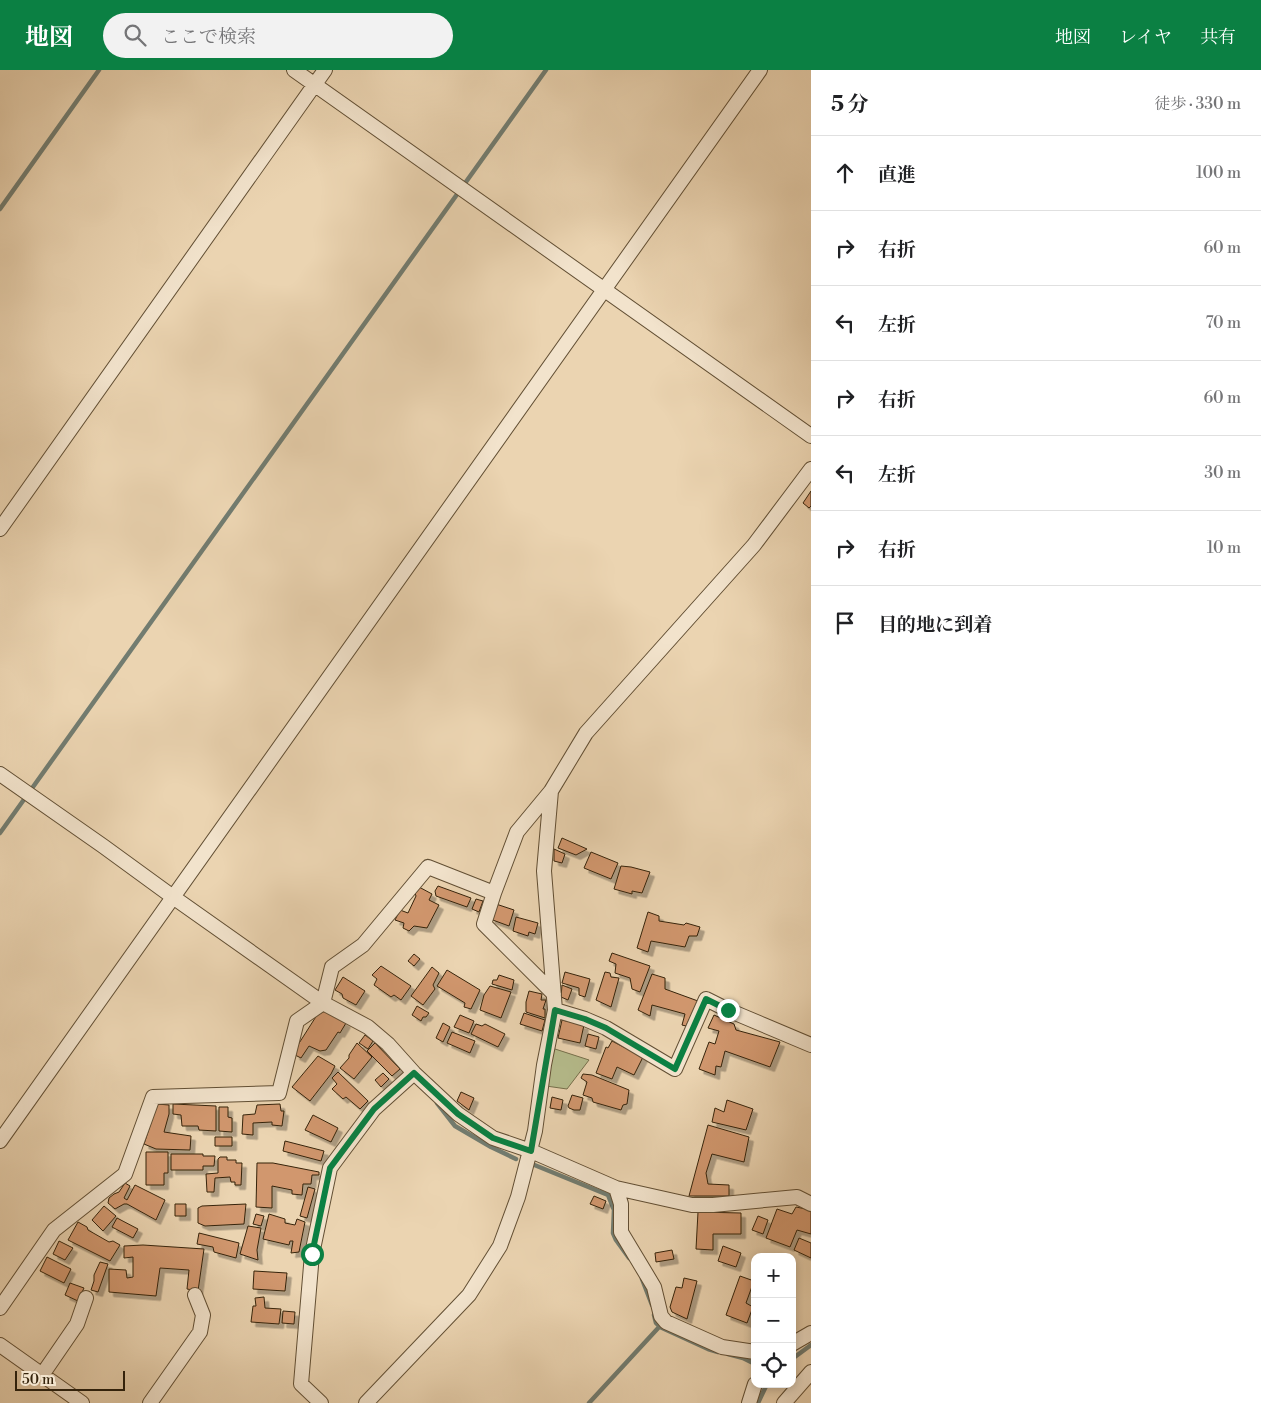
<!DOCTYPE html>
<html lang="ja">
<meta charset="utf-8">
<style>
:root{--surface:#fff;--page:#f2f2f2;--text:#202124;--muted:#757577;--line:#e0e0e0;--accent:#0b8043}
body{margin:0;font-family:"Libre Bodoni","Noto Serif JP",serif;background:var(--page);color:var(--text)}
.controls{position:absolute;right:15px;bottom:15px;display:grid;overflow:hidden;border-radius:10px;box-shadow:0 2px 8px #0003}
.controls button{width:45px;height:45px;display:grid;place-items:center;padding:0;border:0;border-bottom:1px solid var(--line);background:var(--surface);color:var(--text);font:25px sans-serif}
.scale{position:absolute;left:15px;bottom:12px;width:110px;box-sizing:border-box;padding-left:5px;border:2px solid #35230b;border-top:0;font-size:14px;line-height:18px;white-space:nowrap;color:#35230b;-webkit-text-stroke:4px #f2e3cc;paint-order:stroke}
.stop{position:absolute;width:15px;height:15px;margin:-11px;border:4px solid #0b8043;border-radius:50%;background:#fff}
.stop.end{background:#0b8043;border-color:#fff;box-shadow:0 1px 5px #0008}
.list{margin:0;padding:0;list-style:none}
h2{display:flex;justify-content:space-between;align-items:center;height:65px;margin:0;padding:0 20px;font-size:21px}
h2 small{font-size:16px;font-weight:400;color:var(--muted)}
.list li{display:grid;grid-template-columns:32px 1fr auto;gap:15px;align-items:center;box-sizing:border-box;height:75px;padding:0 20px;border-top:1px solid var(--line)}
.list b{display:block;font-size:19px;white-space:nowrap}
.list em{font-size:16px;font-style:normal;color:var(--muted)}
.icon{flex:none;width:28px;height:28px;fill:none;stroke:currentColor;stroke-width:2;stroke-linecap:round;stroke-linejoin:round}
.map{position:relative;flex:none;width:811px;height:1333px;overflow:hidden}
header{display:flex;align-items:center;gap:30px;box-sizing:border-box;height:70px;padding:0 25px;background:var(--accent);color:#fff}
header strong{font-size:24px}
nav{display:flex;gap:28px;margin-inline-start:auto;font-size:18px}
.search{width:350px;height:45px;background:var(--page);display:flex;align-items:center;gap:12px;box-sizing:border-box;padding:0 18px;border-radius:28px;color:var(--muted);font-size:19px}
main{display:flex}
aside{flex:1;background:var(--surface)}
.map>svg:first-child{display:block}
.green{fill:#b6bd8d;stroke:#76704c}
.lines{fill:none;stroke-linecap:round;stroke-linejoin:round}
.stream{stroke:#727c70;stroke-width:4.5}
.building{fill:#d1976e;stroke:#35230b;filter:url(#shadow)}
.minor-casing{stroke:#624f34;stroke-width:16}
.minor{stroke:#f2e3cc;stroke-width:14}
.route{stroke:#0b8043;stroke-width:6}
</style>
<header>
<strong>地図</strong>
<div class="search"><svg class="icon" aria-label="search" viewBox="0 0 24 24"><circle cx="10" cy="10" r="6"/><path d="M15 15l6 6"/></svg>ここで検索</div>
<nav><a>地図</a><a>レイヤ</a><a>共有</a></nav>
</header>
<main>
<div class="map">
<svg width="811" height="1333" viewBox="0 0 811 1333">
<defs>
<filter id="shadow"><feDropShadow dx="4.5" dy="4.5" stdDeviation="0" flood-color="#0004"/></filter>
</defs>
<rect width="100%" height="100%" fill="#ebd4b1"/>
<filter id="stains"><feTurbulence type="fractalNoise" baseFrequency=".004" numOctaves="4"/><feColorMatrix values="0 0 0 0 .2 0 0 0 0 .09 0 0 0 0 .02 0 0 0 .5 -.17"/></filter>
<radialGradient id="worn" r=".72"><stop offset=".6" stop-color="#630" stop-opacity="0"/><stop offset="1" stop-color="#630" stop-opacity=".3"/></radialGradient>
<path class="green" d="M552,978l37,12 -22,29 -21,-3z"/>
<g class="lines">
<path class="stream" d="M0,139l99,-139
M0,763l546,-763
M437,1033l18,23 36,21 25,12
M532,1094l76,31 6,15 -1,23 3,7 13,18
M642,1209l10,26
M654,1245l2,8 4,4 48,22 10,3
M728,1284l15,4 12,6
M792,1289l19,-14
M589,1333l71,-77
M758,1333l9,-19"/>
</g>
<path class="building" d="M811,421v15l-2,2 -6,-5z
M562,768l25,11 -11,6 -18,-7z
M554,779l11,5 -3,9 -8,-2z
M591,782l27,11 -7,16 -27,-11z
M621,796l10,1 19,5 -8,21 -10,-2v3l-18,-5z
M438,816l33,12 -4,9 -31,-11 -1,-5z
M419,817l13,7 -3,6 10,5 -12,23 -13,-2 -5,5 -6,-3 1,-5 -9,-3 5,-10 8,3 8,-17 -1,-3z
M476,829l7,2 -4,11 -7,-3z
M496,834l18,6 -5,16 -19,-7z
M648,842l11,4v5l25,4 2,-2 14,4 -3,9h-8l-4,11 -34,-6 -3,11 -11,-4z
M516,847l22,6 -3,11 -6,-2 -1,4 -15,-5z
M612,883l38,13 -10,26 -8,-3 -2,-11 -15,-5 1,-9 -7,-3z
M414,884l6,5 -6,7 -6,-5z
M381,896l30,20 -10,14 -7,-5 -3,2 -17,-12 3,-6 -5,-4z
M432,897l7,6 -6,12 2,4 -12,16 -12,-9z
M447,900l33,20 -9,19 -7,-2 1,-4 -28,-17z
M565,902l25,7 -5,18 -6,-2v-7l-17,-5z
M605,902l5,1 1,4 8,1 -8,29 -15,-7z
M652,904l13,4v11l33,12 -12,25 -4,-1 3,-11 -33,-9 -2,11 -12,-6z
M499,905l15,5 -2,10 -20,-6 1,-4h4z
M343,907l22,14 -9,14 -13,-7 -1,-4 -7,-4z
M562,915l10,4 -4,11 -7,-3z
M490,916l21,6 -10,26 -21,-8 4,-15z
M529,921l13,3 -1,6h5l-3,9h2v9l-19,-6v-10z
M417,936l12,7 -3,4h-3l-2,4 -9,-6z
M325,941l21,12 -6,10 -2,-1 -12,18 -6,1 -11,-5 -8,12 -6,-3 1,-7 21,-33z
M524,943l21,7 -3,11 -22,-7z
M460,945l14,6 -5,12 -15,-6z
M714,945l20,9 2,6 44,12 -10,25 -45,-16 -4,16 -5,-1 -1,9 -16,-6 10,-27 6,2 4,-13 -11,-3z
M562,950l22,5 -4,18 -22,-5z
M443,953l7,4 -7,15 -7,-4z
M476,954l6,2 3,-2 20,10 -7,13 -27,-13z
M452,962l23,9 -5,12 -23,-10z
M588,964l11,3 -3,12 -11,-3z
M365,965l8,6 -5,8 -9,-6z
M612,971l31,16 -9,18 -17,-8 -5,12 -16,-6 10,-26 2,1z
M357,973l15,14 -18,22 -14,-11 9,-10v-3z
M375,973l25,26 -8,7 -25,-25z
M318,986l17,10 -4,8 -21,27 -18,-14z
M338,1002l30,29 -8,8 -14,-12 -3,2 -11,-10 5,-5 -5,-6z
M383,1003l6,6 -8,8 -6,-7z
M583,1004l9,1 37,15 -2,14 -4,1 -2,5 -28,-8 -1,-4 -9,-3 4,-13 -6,-4z
M461,1022l13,6 -5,12 -12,-9z
M572,1025l11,3 -3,12h-6l-5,-2 -1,-2z
M552,1027l11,3 -2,10 -11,-2z
M727,1030l26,9 -7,21 -34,-8 3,-14 9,4z
M157,1034l12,1v9l-5,18 27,4 -1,14 -34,-1 -12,-5z
M173,1034l43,2v25l-17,-1 -1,-4h-16l-1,-11 -8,-1z
M280,1034l1,7h3l-2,15 -10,-1v-3l-19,1v12l-11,-1 1,-19 12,-1 2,-9z
M219,1037h9v10l4,1v14l-13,-1z
M313,1045l25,13 -7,14 -26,-12z
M708,1055l41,12 -5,25 -32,-8 -6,19 2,11 21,1v11h-40z
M215,1067h17v9h-17z
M285,1071l39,10 -3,10 -38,-10z
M146,1082h22v21h-4v12h-18z
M171,1084h32v2h12l-1,10h-11v4h-32z
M220,1087h7v3h9v3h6l-1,22h-6v-3h-4l-1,-5 -15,1 -1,14h-7l-1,-18 12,-1v-14z
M257,1093h16l46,9v3h-7l-1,9h-8l-1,11 -10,-1v-4l-20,-4v22l-16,-1z
M125,1113l5,3 -6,12 3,2 8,-15 30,15 -9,20 -29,-16h-3l-9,5 -7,-6 1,-5 5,-4 5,-2z
M308,1117l7,2 -8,29 -7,-2z
M594,1126l12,5 -3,8 -13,-5z
M175,1134h11v12h-11z
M246,1134l-2,20 -39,2 -7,-3v-15l4,-2z
M104,1136l12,10 -13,15 -11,-11z
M796,1137l15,3v24l-14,-4 -7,17 -24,-9 11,-29 15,5z
M698,1142l43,1v21h-28v16l-17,-1z
M256,1144l8,2 -3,10 -8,-2z
M269,1144l16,5v4l10,2 2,-6 8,3 -6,30 -8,1 2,-12h-3l-1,4 -26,-6z
M758,1146l10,4 -5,14 -11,-4z
M117,1148l21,11 -5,9 -21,-11z
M78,1152l9,5 1,3 21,12 4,-1 7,4 -10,16 -42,-21z
M248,1156l13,2 -4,22 1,10 -18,-6z
M199,1163l40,10 -3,15 -22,-6 -1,-5 -16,-3z
M799,1168l12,5v15l-17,-8z
M59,1171l14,7 -8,12 -12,-6z
M143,1175l61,4 -6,42 -11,-2 2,-19 -29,-2 -4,28 -47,-4v-23l17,1 1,8 6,-1v-20l-9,1v-12z
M723,1176l18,7 -5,14 -18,-6z
M672,1180l2,9 -18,3 -1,-9z
M47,1187l24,12 -7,14 -24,-12z
M100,1192l8,2 -10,28 -7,-2 3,-9v-6z
M254,1201l33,2 -2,18 -32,-2z
M740,1206l14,5 -8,22 7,4 -6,16 -21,-8z
M684,1208l13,3 -10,38 -15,-7 -2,-5 6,-20 6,1z
M70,1213l14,5 -6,13 -13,-6z
M264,1227l1,11 16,1 -2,15 -28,-2 2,-16h3l-1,-8z
M283,1241l12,1 -1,12 -12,-1z"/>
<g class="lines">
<defs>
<path id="minor" d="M294,0l517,366
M0,459l325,-459
M0,704l103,72 70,51 150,106 45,24 20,17 26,29 44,41 35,24 38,13 85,37 76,17h21l84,-8 14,7
M494,823l-10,31 70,70
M555,940l30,9 21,9 69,41 31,-70 22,11 83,35
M0,1071l760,-1071
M616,1118l5,16v28l33,55 7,29 5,6 56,25 33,5
M0,1238l54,-78 71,-56 28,-77 126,-4 18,-72 26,-18 9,-36 31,-22 65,-78 66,26 23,-61 34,-41
M792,1274l19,-11
M0,1275l82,58
M42,1305l35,-51 9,-26
M150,1333l50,-71 3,-17 -8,-20
M321,1333l-20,-19 11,-130 18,-86 44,-59 40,-36
M366,1333l103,-108 31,-49 18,-49 17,-66 9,-66 11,-55 -11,-139 7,-80 35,-58 168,-188 57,-76
M749,1333l6,-19
M784,1333l27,-31"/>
</defs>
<use href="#minor" class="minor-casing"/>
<use href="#minor" class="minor"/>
</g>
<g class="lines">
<path class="route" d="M312,1184l18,-86 44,-59 40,-36 44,41 35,24 38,13 24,-141 30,9 21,9 69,41 31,-70 22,11"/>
</g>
<rect width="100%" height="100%" filter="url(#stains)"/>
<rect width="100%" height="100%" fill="url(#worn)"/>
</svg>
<div class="controls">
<button>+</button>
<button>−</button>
<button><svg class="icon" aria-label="locate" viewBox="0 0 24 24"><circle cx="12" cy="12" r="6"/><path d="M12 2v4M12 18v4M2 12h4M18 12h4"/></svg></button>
</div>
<div class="scale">50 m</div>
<div class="stop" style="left:312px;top:1184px"></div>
<div class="stop end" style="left:728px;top:940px"></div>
</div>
<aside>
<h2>5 分<small>徒歩 · 330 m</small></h2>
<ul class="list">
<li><svg class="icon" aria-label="ahead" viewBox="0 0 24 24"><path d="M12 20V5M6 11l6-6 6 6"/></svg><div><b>直進</b></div><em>100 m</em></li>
<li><svg class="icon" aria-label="right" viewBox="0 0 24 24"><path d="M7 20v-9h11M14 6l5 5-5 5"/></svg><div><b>右折</b></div><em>60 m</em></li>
<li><svg class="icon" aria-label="left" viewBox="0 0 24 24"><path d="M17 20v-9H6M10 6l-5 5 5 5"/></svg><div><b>左折</b></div><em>70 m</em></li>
<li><svg class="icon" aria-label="right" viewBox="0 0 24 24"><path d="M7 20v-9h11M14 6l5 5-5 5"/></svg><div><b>右折</b></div><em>60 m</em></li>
<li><svg class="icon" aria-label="left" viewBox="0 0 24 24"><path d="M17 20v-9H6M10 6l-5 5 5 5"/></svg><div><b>左折</b></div><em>30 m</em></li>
<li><svg class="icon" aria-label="right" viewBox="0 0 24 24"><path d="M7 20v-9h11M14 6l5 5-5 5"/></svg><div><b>右折</b></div><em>10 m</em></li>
<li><svg class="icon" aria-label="arrive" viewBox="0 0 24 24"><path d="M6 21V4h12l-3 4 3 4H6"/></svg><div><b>目的地に到着</b></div></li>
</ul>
</aside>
</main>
